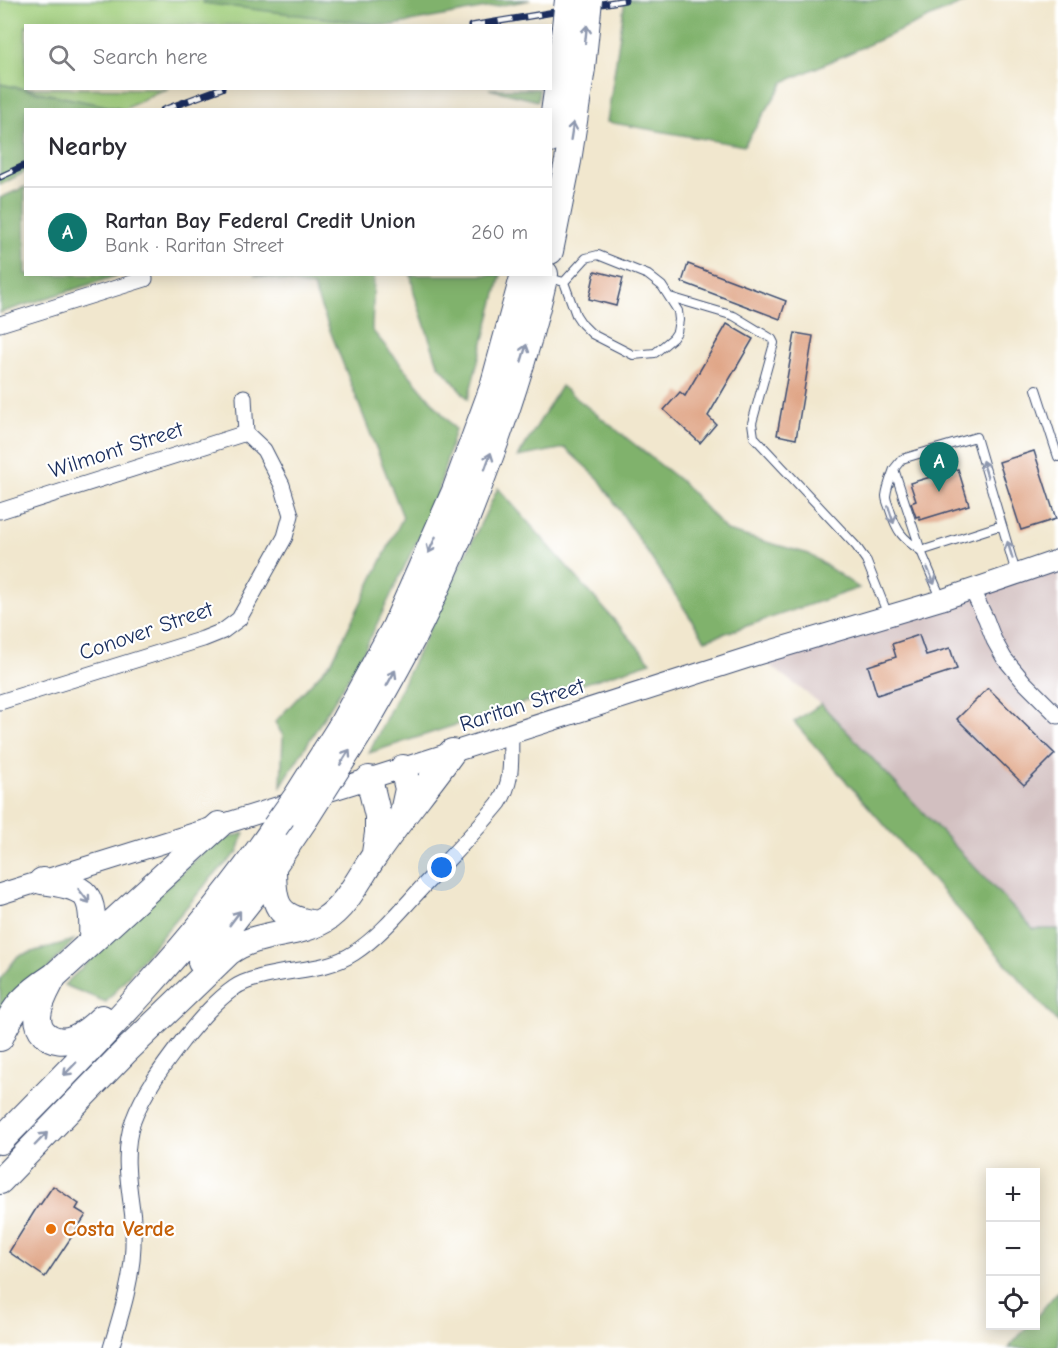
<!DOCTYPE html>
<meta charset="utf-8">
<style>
:root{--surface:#fff;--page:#f2f2f3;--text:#2b2b33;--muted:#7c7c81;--line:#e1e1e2;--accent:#0f766e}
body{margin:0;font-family:"Comic Neue",sans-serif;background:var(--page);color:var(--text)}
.controls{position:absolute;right:18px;bottom:18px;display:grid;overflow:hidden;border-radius:0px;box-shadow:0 3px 15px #0003}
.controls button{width:54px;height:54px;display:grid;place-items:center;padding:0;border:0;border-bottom:2px solid var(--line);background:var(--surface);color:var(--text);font:30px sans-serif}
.you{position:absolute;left:442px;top:868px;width:21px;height:21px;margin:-15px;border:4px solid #fff;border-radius:50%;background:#1a73e8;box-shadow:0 0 0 9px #1a73e833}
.badge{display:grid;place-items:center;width:39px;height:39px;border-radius:50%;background:var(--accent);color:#fff;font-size:20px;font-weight:700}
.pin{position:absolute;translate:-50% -50px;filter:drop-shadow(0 2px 3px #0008)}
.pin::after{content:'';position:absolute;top:32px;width:21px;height:18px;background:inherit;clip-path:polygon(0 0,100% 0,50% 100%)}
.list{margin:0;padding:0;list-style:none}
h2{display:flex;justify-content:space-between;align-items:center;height:78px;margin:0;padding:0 24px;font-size:26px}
h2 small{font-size:20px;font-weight:400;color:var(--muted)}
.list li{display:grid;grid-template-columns:39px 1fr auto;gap:18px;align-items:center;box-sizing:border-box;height:90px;padding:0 24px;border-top:2px solid var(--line)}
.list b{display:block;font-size:22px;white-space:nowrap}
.list p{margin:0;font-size:20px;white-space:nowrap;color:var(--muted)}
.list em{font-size:20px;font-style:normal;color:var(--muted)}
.icon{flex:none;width:33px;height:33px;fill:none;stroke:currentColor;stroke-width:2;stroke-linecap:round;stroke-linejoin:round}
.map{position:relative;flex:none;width:1058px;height:1348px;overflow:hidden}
.search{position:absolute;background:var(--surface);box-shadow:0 3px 15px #0003;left:24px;top:24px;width:528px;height:66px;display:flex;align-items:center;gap:15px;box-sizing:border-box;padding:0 21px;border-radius:0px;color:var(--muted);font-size:22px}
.panel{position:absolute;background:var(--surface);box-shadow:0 3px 15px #0003;left:24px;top:108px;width:528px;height:168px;border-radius:0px}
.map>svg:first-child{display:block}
.industrial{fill:#d2bfc0}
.green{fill:#a1cf7d;stroke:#5e7f6e;stroke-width:1.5}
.forest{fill:#80b26c;stroke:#4e7065;stroke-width:1.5}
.building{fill:#e0a687}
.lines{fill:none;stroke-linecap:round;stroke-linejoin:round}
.service-casing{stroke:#3b4b6f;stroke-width:10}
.minor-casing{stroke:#3b4b6f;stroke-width:17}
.tertiary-casing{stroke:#3b4b6f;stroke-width:22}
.trunk-casing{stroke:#3b4b6f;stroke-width:28}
.service{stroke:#fff;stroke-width:8}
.minor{stroke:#fff;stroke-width:15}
.tertiary{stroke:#fff;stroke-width:20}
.trunk{stroke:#fff;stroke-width:26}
.rail-casing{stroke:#1b2f5e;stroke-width:7}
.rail{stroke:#fff;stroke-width:4.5;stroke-dasharray:14;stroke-linecap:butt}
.trunk-bridge-casing{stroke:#3b4b6f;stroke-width:28;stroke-linecap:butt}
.trunk-bridge{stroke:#fff;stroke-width:26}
.oneway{stroke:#8d97ae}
.food-dot{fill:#e8710a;stroke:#fff;stroke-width:2}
.labels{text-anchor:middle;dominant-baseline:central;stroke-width:4.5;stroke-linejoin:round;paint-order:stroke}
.street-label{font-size:22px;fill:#1b2f5e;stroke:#fff}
.food-label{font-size:22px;font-weight:bold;fill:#c56008;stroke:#fff;text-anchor:start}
</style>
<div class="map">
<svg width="1058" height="1348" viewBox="0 0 1058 1348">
<rect width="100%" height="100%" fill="#fff"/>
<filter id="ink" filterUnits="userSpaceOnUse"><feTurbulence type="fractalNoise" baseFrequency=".0167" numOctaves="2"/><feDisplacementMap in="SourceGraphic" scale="12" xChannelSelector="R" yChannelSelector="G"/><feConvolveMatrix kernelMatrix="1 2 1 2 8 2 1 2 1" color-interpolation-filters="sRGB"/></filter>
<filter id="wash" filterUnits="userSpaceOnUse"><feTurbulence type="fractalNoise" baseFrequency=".008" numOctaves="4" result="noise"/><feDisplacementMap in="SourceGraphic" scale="24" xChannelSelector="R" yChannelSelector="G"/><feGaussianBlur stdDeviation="1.35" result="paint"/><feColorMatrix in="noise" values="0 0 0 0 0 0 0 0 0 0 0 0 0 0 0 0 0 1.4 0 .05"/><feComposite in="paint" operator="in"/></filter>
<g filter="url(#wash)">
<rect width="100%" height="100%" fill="#f1e7ce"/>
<path class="industrial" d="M1058,560v369h-25l-212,-225 -65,-49z"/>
<path class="green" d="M0,0h203l1,3 184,22 -362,1v62l142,1 -11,3 -32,17h-5l-120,-25z"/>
<path class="forest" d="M203,0h327l-136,25 -6,1 -185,-23z
M625,0h344l-185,82 -40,64 -137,-24z
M0,84l120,25 -94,1 -1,62 -25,13z
M489,89h50l-1,12z
M25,187l1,87 93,1 -119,38v-115z
M254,275h120l-2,55 83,99 -24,90 -16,26 -56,116 -78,125 2,-50 -8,-14 57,-61 71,-144 -90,-230z
M411,275h90l-33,124 -30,-35 -24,-71z
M561,386l121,96 45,49 82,23 50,34 -154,52 -106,-161 -34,-31 -47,9z
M498,488l153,174 -282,91z
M821,704l212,225h25v94l-264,-301z
M244,833l-6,19 -26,25 -106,125 -42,-17 148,-142z
M74,940l-27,30 -47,42v-33l18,-23z
M1058,1291v57h-50l20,-22h8v-9z"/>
<g id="blocks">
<path class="building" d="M688,264l98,37 -6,18 -98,-37z
M595,271l28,7 -7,28 -27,-7z
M727,324l26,15 -45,77 8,8 -16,19 -36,-33 16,-18 5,4z
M795,333l18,3 -17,103 -19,-4z
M1034,451l22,68 -35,11 -22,-68z
M958,469l11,36 -49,15 -1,-4 -3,1 -5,-14 5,-2 -6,-18z
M919,635l7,20 24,-7 7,21 -80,26 -9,-29 28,-9 -4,-13z
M988,688l67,66 -31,31 -67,-66z
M53,1186l26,18 -3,5 10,6 -41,62 -36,-25 30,-48 1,1z"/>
</g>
</g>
<g filter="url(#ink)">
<use href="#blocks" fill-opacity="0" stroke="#3b4b6f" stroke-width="1.5"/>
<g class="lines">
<defs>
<path id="service" d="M549,278l15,4 12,33 6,9 10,10 41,21 22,-2 18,-15 4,-6 2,-12 -1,-9 -16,-25 -14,-11 -50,-20 -12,3 -22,24
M670,297l64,19 38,23 2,4 -1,4 -21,76 2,14 102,109 10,14 22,55
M1036,389l22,68
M894,469c-3,8 -7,18 -8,27 0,5 3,10 4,14 7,22 12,28 31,41
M921,551l81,-26
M941,598l-20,-47 -27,-82 8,-10 3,-1 71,-21 40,136"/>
<path id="minor" d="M0,324l145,-45
M244,397l2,36
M0,511l246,-78
M972,590l14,29 8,21 10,18 20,24 34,34
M0,702l203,-63 20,-8 16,-12 46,-82 6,-22 -9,-30 -18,-35 -18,-17
M111,1348c10,-33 21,-67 22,-102 0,-11 1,-24 -1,-36 -4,-29 -9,-60 1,-89 11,-30 31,-56 50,-81 15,-18 31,-38 51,-52 7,-5 16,-8 24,-10 33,-10 67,-6 96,-25 29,-19 51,-48 75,-73 23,-25 48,-50 70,-77 15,-24 11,-42 12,-69"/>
<path id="tertiary" d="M0,894l403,-126 353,-113 185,-55 117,-40"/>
<path id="trunk" d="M550,140l10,-69
M550,251l18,-90 14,-93
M340,728l55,-101 60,-136 38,-104 31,-113
M362,729c18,-31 35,-61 51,-92 28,-54 51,-110 72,-167 24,-64 45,-129 60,-196
M369,779l9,37v17l-3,20
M402,817l6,-28 -5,-21
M273,867c0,38 3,51 43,57
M42,881c47,6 52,12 50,60
M201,962l54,-69 50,-74
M54,976c-6,12 -15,26 -16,40 0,6 2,13 6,17 19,19 44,-1 58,-15
M0,1038c14,-32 25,-43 54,-62l165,-151
M0,1141c98,-99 196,-199 275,-314
M0,1181l124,-128 105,-101c29,-21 66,-15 95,-32 23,-14 36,-44 51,-65 24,-35 52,-68 77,-103"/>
</defs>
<use href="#service" class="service-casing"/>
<use href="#minor" class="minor-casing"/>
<use href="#tertiary" class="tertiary-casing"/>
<use href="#trunk" class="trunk-casing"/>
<use href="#service" class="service"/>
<use href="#minor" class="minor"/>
<use href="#tertiary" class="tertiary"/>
<use href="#trunk" class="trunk"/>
<defs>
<path id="rail" d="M471,26l154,-26
M163,110l59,-22
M0,177l26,-12"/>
</defs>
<use href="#rail" class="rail-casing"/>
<use href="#rail" class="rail"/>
<defs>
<path id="trunk-bridge" d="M582,68l7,-68
M560,71l8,-71
M305,819l57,-90
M275,827l22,-31 43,-68"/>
</defs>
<use href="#trunk-bridge" class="trunk-bridge-casing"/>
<use href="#trunk-bridge" class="trunk-bridge"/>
</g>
<defs><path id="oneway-shaft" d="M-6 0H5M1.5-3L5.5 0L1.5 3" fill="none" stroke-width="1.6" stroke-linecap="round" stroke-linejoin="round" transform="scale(1.5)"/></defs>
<g class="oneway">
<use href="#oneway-shaft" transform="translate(586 34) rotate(-84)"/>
<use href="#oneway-shaft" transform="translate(572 131) rotate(-81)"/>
<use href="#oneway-shaft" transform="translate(524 353) rotate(-73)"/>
<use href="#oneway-shaft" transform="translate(488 461) rotate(-70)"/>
<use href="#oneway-shaft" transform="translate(985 469) rotate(-107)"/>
<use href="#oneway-shaft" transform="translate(891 515) rotate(72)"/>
<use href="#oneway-shaft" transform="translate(432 545) rotate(114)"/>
<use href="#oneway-shaft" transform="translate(1010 550) rotate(-107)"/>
<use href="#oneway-shaft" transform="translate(931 576) rotate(67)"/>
<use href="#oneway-shaft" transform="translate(391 678) rotate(-61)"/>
<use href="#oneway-shaft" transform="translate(345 757) rotate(-58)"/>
<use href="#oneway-shaft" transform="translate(84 896) rotate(52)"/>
<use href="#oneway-shaft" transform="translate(235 918) rotate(-53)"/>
<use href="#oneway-shaft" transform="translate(70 1069) rotate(134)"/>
<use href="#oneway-shaft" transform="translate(41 1139) rotate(-46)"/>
</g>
</g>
<circle class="food-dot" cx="51" cy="1229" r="6"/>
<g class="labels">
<g class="street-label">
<text transform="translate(116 450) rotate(-18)">Wilmont Street</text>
<text transform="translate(146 631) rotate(-19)">Conover Street</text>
<text transform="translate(522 705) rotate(-18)">Raritan Street</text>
</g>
<g class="food-label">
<text x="63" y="1229">Costa Verde</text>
</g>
</g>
</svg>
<div class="controls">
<button>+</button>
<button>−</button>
<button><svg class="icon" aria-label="locate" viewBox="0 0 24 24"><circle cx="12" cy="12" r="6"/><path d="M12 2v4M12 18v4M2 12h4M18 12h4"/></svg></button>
</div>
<div class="you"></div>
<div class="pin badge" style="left:939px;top:492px">A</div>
<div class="search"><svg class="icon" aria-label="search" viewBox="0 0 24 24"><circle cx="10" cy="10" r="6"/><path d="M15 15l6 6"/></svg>Search here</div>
<section class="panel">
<h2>Nearby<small></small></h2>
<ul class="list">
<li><span class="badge">A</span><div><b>Rartan Bay Federal Credit Union</b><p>Bank · Raritan Street</p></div><em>260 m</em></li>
</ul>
</section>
</div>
